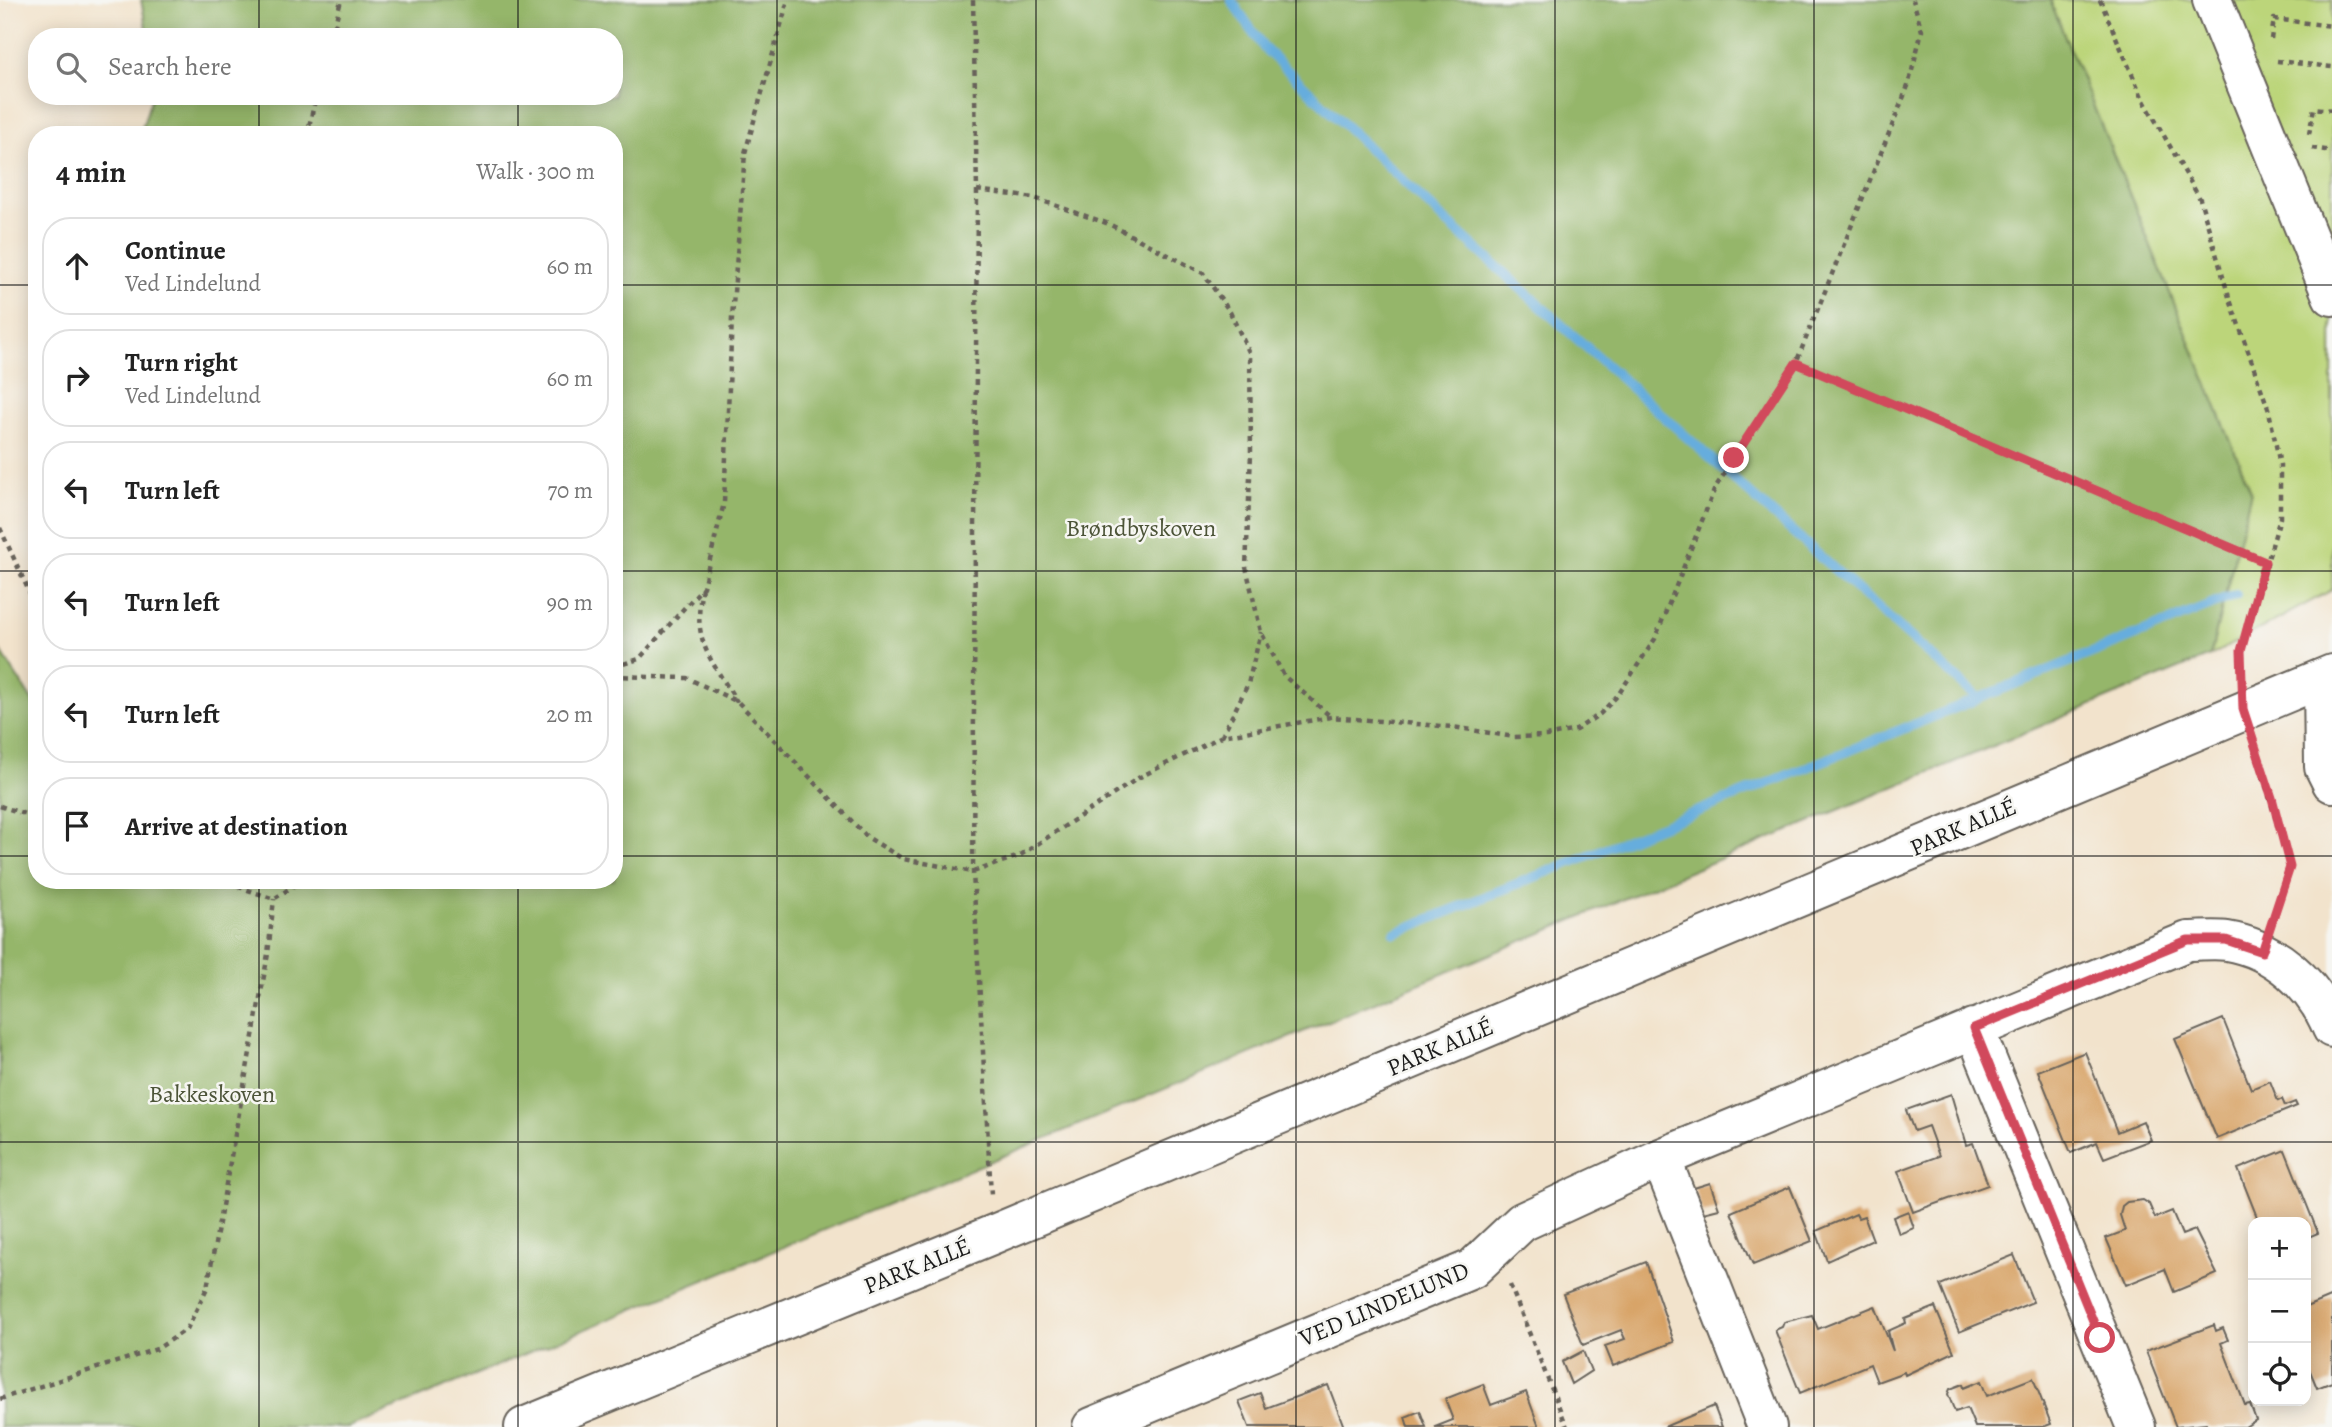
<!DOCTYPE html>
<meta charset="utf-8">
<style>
:root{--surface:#fff;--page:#f2f2f2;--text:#222;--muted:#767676;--line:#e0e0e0}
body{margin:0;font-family:Alegreya,serif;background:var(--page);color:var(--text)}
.controls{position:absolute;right:21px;bottom:21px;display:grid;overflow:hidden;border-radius:14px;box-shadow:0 4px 18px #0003}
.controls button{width:63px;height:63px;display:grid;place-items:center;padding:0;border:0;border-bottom:2px solid var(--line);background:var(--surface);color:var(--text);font:35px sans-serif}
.stop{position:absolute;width:21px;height:21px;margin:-16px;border:5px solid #d1495b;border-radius:50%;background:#fff}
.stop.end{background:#d1495b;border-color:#fff;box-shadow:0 2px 7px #0008}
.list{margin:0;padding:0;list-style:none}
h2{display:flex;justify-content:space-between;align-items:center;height:91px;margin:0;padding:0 28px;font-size:30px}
h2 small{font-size:23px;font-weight:400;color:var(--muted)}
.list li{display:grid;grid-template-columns:46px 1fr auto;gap:21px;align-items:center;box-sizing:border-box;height:98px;margin:0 14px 14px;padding:0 14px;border:2px solid var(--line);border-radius:28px}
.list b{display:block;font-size:26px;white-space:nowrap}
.list p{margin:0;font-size:23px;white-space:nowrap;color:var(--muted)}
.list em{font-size:23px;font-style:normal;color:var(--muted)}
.icon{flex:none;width:38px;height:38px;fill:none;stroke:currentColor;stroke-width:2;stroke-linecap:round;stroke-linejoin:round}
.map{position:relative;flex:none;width:2332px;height:1427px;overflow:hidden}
.search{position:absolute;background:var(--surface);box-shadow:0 4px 18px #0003;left:28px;top:28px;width:595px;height:77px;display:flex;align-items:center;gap:18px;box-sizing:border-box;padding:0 24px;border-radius:28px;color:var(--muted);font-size:26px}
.panel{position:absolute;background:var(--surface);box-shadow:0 4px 18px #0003;left:28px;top:126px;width:595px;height:763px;border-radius:28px}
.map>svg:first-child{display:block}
.green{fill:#bcd57a;stroke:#6c784b;stroke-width:2}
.forest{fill:#95b66a;stroke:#586943;stroke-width:2}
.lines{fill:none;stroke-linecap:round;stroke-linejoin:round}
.stream{stroke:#66addd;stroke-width:10}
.building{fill:#d7a163}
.minor-casing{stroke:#67625a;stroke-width:42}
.path{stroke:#67625a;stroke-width:4.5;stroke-dasharray:5 5;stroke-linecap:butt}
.minor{stroke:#fff;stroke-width:38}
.route{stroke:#d1495b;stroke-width:9}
.grid{fill:none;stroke:#1c1c1c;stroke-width:2;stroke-opacity:0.55}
.labels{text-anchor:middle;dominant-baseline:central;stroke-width:5;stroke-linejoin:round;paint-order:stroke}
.park-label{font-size:24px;fill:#4c5438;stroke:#f6f6f2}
.street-label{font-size:24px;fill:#1c1c1c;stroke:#f6f6f2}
</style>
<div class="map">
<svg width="2332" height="1427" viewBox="0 0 2332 1427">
<rect width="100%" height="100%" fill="#f6f6f2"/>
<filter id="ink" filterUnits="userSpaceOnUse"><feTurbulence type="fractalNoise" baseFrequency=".0143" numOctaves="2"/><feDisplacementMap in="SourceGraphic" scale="14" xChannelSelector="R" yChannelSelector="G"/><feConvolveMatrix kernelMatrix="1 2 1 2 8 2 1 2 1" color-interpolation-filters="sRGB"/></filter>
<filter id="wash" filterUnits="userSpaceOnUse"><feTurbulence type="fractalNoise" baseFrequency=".00686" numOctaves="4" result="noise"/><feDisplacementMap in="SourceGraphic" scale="28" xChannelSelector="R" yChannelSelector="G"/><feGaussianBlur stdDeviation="1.57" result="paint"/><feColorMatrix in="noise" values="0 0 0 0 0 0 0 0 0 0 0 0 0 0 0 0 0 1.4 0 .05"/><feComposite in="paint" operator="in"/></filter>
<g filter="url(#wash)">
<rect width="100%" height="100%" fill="#f2e3cc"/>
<path class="green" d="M2050,0h282v590l-122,66 41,-165z"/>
<path class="forest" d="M141,0h1909l201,491 -41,165 -1861,771h-349v-777l37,58v172h577v-745h-474l12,-39h462v-59h-466z"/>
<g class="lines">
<path class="stream" d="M1231,0l33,48 176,168 537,481
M1395,933l841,-338"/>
</g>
<g id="blocks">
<path class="building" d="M2223,1019l28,70 19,-8 8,20 4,-2 3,7 10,-4 2,4 -80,33 -42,-100z
M2085,1052l32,80 26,-11 8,19 -47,18 -7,-16 -26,11 -33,-82z
M1951,1094l15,51 7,-2 15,42 -75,27 -15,-41 41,-15 -11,-30 -14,5 -8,-21z
M2285,1150l33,83 -12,5v-16h-47l-21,-53z
M1710,1183l9,26 -16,4 -9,-25z
M1790,1187l22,54 -59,24 -22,-53z
M2143,1200l6,4 6,14 17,-7 10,24 13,-5 22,44 -43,18 -9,-23 -39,16 -20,-47 19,-7 -5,-16 2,-9 5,-4z
M1908,1211l6,17 -15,6 -6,-17z
M1856,1214l2,4 6,-2 9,24 -46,21 -11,-30z
M2014,1255l19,47 -74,30 -19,-47z
M1646,1262l28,80 -61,24 -8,-20 20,-7 -4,-9 -38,15 -20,-51z
M2332,1296v86l-15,6 -11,-27v-54z
M1875,1306l18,45 -5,-20 18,-8 -1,-4 30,-12 19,45 -49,23 -1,-3 -27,10 -7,-18 -70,29 -25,-63 7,-3 2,-5 28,-7 6,14z
M2214,1325l2,6 7,-3 5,12 -7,3 24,62 5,-1 6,16 -11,7h-38l-1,-3 -30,3 -30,-76z
M1583,1351l8,20 -20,13 -9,-22z
M2033,1378l18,46 -8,3h-68l-8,-19 -12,4 -7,-18 2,-5 13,-5 1,4 17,-7 6,15z
M1483,1384l8,21 35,-13 13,35h-104l18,-7 -8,-21z
M1328,1385l16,42h-95l-10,-26 21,-8 6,15z
M1714,1406l8,21h-58z
M1420,1411l6,16h-18l-3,-10z"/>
</g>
</g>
<g filter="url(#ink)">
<use href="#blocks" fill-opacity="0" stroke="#67625a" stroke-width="2"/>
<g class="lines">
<defs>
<path id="minor" d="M2212,0l120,296
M2323,678l1,89 8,16
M1974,1028l162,399
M1661,1158l106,269
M524,1427l470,-193 1338,-560
M1092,1427l380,-158 50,-47 139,-64 527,-217c12,0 27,-2 39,0 48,8 87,43 105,87"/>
</defs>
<use href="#minor" class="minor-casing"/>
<path class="path" d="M973,0l4,190 -4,682 18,323
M2100,0l42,97 58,102 29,98 40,114 11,54v53l-39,133v20
M332,37l9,-37
M2271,39l3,-20 58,7
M2277,61l55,6
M2309,134l5,-26 18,2
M307,135l9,-39
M2312,148l20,3
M977,190l57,8 75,26 94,49 27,39 20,42 1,100 -5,113 15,65 23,44 46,40
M1796,363l469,199
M0,528l37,81
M702,588c-10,55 8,69 35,114
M614,667l25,-8 64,-72 21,-84 8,-185 13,-165 43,-153
M614,676l73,2 51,24 129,135 36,22 70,13 46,-16 121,-79 82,-41 109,-19 122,10 61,10 32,-1 30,-6 24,-16 18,-19 37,-56 60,-151 81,-125 112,-277 14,-55 -9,-31
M1222,736l26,-52 13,-52
M2255,747l35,120 -16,50
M0,806l37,12
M219,880l55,19 28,-19
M1510,1285l57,142
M0,1399l157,-50 30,-20 20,-41 61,-334 6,-55"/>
<use href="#minor" class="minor"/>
</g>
</g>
<g class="lines" filter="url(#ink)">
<path class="route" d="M1734,458l62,-95 469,199 -24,89 2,58 29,89 18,69 -28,85 -36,-12h-38l-214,88 126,310"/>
</g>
<path class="grid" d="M259,0v37M518,0v37M777,0v1427M1036,0v1427M1296,0v1427M1555,0v1427M1814,0v1427M2073,0v1427M259,96v39M518,96v39M0,285h37M614,285h1718M0,571h37M614,571h1718M0,856h37M614,856h1718M259,880v547M518,880v547M0,1142h2332"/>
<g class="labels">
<g class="park-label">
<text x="1141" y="528">Brøndbyskoven</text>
<text x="212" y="1094">Bakkeskoven</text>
</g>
<g class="street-label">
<text transform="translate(1963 827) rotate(-23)">PARK ALLÉ</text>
<text transform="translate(1440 1047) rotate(-23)">PARK ALLÉ</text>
<text transform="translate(917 1266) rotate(-22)">PARK ALLÉ</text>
<text transform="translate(1384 1304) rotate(-23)">VED LINDELUND</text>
</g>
</g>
</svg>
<div class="controls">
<button>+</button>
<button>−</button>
<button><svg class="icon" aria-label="locate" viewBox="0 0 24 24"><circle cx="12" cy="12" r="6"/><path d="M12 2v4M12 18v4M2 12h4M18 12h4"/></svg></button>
</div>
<div class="stop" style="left:2100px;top:1338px"></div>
<div class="stop end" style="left:1734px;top:458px"></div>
<div class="search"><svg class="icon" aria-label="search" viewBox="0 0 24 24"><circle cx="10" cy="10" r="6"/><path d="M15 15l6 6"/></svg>Search here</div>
<section class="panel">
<h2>4 min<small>Walk · 300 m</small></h2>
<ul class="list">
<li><svg class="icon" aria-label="ahead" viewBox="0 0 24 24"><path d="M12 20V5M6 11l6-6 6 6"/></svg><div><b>Continue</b><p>Ved Lindelund</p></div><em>60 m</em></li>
<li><svg class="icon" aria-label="right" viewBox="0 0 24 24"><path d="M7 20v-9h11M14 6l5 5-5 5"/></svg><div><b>Turn right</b><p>Ved Lindelund</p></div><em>60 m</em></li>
<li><svg class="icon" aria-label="left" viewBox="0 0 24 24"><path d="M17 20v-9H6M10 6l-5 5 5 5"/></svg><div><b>Turn left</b></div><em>70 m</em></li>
<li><svg class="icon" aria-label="left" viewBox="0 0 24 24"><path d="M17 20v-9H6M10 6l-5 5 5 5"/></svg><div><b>Turn left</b></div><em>90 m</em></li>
<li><svg class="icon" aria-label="left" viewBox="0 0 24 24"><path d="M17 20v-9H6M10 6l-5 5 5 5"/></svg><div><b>Turn left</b></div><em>20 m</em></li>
<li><svg class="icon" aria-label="arrive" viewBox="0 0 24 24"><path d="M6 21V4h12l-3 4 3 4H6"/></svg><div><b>Arrive at destination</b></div></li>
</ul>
</section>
</div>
